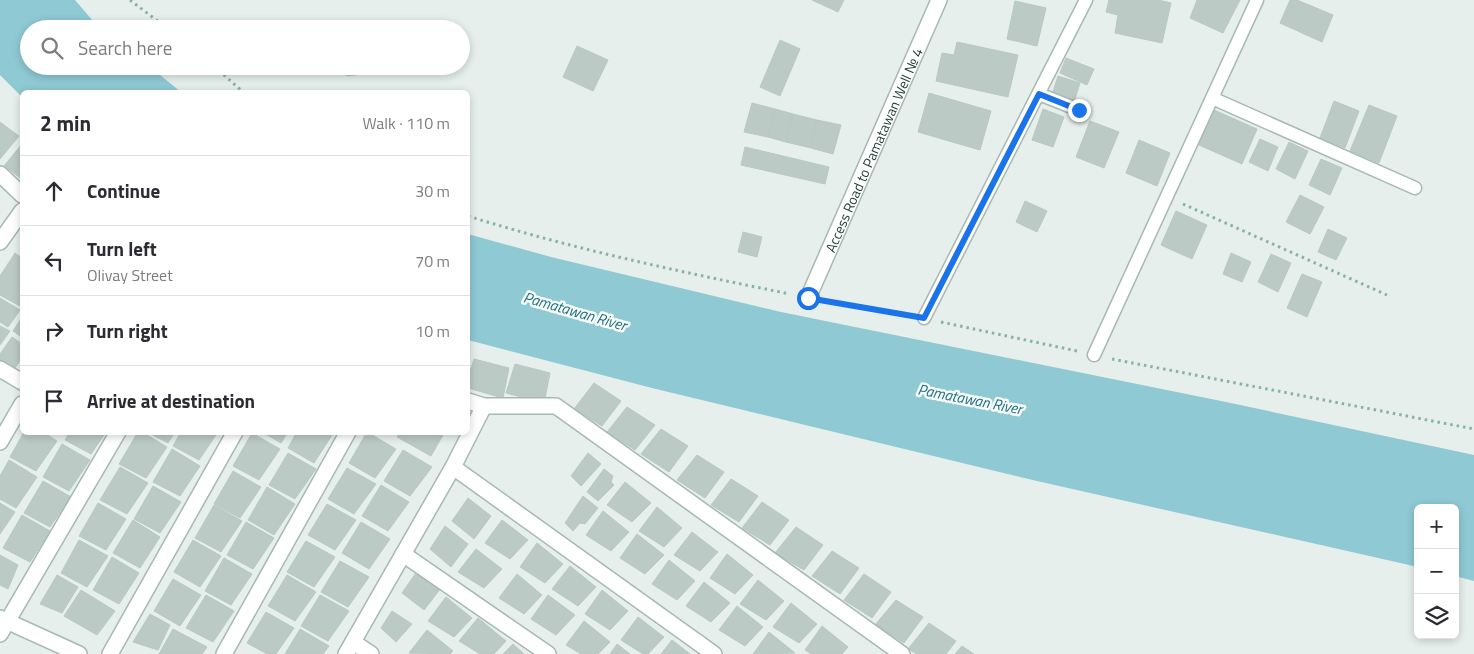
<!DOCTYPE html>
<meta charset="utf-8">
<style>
:root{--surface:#fff;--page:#f7f7f7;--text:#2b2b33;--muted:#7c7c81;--line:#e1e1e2}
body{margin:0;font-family:"Titillium Web",sans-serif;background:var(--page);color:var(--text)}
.controls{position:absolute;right:15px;bottom:15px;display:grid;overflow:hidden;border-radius:8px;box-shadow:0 2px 8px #0003}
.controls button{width:45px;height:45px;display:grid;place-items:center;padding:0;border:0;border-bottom:1px solid var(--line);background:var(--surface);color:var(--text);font:25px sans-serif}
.stop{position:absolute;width:15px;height:15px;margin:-11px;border:4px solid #1a73e8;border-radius:50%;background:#fff}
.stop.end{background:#1a73e8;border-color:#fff;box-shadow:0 1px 5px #0008}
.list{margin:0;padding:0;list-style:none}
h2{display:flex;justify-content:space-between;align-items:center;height:65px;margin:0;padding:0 20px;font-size:21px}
h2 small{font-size:16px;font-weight:400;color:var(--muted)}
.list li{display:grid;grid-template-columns:32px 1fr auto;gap:15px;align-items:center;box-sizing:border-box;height:70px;padding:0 20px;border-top:1px solid var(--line)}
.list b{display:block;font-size:19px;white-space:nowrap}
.list p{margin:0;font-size:16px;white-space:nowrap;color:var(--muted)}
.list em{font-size:16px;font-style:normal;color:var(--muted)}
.icon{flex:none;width:28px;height:28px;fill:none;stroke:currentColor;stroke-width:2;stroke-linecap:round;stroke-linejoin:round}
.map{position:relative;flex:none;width:1474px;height:654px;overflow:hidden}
.search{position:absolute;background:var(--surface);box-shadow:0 2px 8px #0003;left:20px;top:20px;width:450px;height:55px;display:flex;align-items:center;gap:12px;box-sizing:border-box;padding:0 18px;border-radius:28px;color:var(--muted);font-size:19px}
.panel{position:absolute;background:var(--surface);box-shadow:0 2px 8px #0003;left:20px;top:90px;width:450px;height:345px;border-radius:8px}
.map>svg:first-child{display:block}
.water{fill:#8ec9d4}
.building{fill:#bbcac4;stroke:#b8c9c2}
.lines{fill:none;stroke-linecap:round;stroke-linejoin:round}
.service-casing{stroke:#a8b8b2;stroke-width:15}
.minor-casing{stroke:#a8b8b2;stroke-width:18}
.path{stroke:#86b3a5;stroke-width:3;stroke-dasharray:2.5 4;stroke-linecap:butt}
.service{stroke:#fff;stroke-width:12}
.minor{stroke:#fff;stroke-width:15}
.route{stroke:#1a73e8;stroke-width:6}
.labels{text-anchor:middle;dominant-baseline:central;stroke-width:5;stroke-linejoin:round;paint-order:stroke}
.street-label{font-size:14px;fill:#24423a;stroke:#f7fbf9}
.water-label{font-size:15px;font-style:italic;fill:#1c6f80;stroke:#f7fbf9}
</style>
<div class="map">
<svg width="1474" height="654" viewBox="0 0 1474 654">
<rect width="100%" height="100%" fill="#e6efeb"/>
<path class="water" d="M0,0h75l18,21 10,8h-74v37h120l32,26h-159v5l-22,-22z
M468,234l83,23 230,55 445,90 248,53v126l-19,-5v-68h-37v59l-381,-86 -385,-93 -184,-48z"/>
<path class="building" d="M812,0h32l-6,12z
M1109,0h49l13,3 -9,40 -47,-10 3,-18 -12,-3z
M1197,0h43l-17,33 -33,-15z
M1290,0h7l36,15 -11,27 -42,-19z
M1015,1l31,7 -9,38 -30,-7z
M780,40l20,9 -20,47 -20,-9z
M957,42l61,13 -10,42 -72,-16 6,-28 12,2z
M577,46l31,14 -15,31 -30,-14z
M1066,58l28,11 -7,16 -27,-12z
M346,66h23l1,7 -23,3z
M1058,76l22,7 -6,19 -22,-7z
M929,93l62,18 -11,39 -62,-18z
M1334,101l25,10 -14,37 -25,-10z
M752,103l23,6 -7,28 -24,-5z
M1369,105l28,11 -18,47 -29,-12z
M775,109l18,5 -7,28 -18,-5z
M1043,109l21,8 -11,30 -21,-7z
M1214,110l43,19 -15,35 -43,-19z
M793,114l24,6 -6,28 -25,-6z
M817,120l24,5 -8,29 -22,-6z
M1090,121l29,11 -15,36 -28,-11z
M0,122l19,14 -19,23z
M1260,139l18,8 -10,24 -19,-9z
M1139,140l31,13 -13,33 -31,-13z
M1289,142l19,9 -13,28 -19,-10z
M22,144v35l-18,-13z
M745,147l84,20 -4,17 -84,-19z
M1321,159l21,9 -12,27 -21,-10z
M1300,195l24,12 -14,27 -24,-12z
M1025,201l22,10 -10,21 -21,-10z
M1176,211l31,14 -15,34 -31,-14z
M1328,229l19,9 -11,22 -18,-8z
M743,232l19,5 -5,20 -19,-5z
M15,253l7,5v44l-2,4 -20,-11v-19z
M1231,253l20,9 -9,20 -19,-8z
M1271,254l20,9 -13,29 -20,-10z
M1302,274l20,8 -15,35 -20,-9z
M0,298l20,12 -12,17 -8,-5z
M22,317v20l-9,-6z
M0,326l10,5 -10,14z
M12,337l10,7v14l-9,13 -13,-9v-8z
M474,359l35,9 -6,30 -35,-10v-10z
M515,364l35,9 -6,30 -38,-10z
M594,383l27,18 -19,25 -28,-17z
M627,407l28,18 -20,25 -28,-18z
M661,429l27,17 -19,26 -28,-18z
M24,432h19l14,9 -21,30 -26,-14z
M70,432h36l-15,22 -26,-14z
M138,432h4l25,15 -21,31 -27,-14z
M147,432h28l-7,11z
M181,432h37l-19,28 -26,-14z
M262,432h26l-7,11z
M297,432h37l-20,31 -26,-15z
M367,432l29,17 -21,29 -26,-15z
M401,432h37l5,3 -12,21 -34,-19z
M252,433l28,16 -21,31 -26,-14z
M62,444l28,16 -21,31 -26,-14z
M172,449l28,17 -20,30 -27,-14z
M403,450l29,17 -22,29 -26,-15z
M288,453l28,16 -21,30 -26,-14z
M588,453l13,11 -20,22 -10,-10z
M697,455l27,17 -19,26 -28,-18z
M9,460l28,17 -21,31 -16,-9v-23z
M120,467l28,16 -21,31 -27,-14z
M347,468l29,16 -22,30 -26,-15z
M604,469l9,7 -2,6 3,3 -16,16 -11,-9z
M233,471l28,16 -21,31 -26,-14z
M731,479l27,17 -19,26 -28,-17z
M43,481l28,16 -21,30 -26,-14z
M625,482l26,21 -19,19 -25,-17z
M381,485l28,17 -21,29 -26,-15z
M153,486l28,16 -21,31 -26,-14z
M267,487l28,17 -21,31 -26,-15z
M583,496l15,12 -13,16 -5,-1 -7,8 -8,-8z
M468,498l23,18 -17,23 -22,-18z
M762,502l27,18 -19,25 -28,-17z
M0,503l15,9 -15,22z
M98,503l28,16 -20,31 -27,-14z
M327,504l29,16 -21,30 -27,-15z
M214,505l28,16 -21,31 -26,-14z
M657,507l25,21 -18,19 -25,-16z
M603,511l26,21 -18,19 -25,-16z
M22,515l28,16 -20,31 -27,-14z
M133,520l27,17 -20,31 -27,-15z
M502,520l26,20 -18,19 -25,-16z
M246,522l28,16 -21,31 -26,-14z
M361,522l29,17 -21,30 -27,-16z
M445,526l23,18 -17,23 -21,-18z
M796,527l27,18 -19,25 -29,-17z
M692,532l26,20 -18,19 -26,-16z
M637,534l27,21 -19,19 -25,-16z
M79,540l29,16 -21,31 -26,-14z
M193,540l28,16 -21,31 -26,-15z
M306,541l29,16 -21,30 -27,-15z
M537,543l26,21 -18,19 -25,-16z
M476,549l26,20 -18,19 -26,-16z
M832,551l27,17 -19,26 -28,-18z
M727,554l26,21 -18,19 -25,-16z
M0,555l18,10 -10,24 -8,-4z
M112,557l27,16 -20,31 -26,-14z
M224,558l28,16 -21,31 -26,-14z
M669,560l26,21 -18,19 -25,-16z
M340,561l29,16 -21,30 -27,-15z
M570,566l26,21 -18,19 -26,-17z
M418,570l23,18 -17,22 -22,-17z
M517,574l25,21 -18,19 -25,-16z
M864,574l27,18 -19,26 -28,-18z
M57,575l21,12 -16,26 -22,-9z
M287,575l29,17 -21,29 -27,-15z
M173,579l28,16 -21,31 -26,-15z
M758,580l26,21 -18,19 -26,-16z
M704,582l26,21 -19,19 -25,-16z
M81,590l34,21 -18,24 -33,-19z
M602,590l26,21 -18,19 -25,-16z
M206,595l28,16 -21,31 -27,-14z
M320,595l29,16 -21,30 -27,-15z
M548,595l27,20 -19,20 -25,-16z
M446,597l26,21 -18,19 -26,-16z
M896,600l27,17 -19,26 -29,-18z
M791,603l26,21 -18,19 -26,-16z
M737,606l26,21 -18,19 -26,-16z
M392,611l20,13 -16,18 -15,-14z
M266,612l28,16 -18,26h-9l-20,-11z
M150,614l20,11 -12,25 -25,-8z
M638,617l26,20 -16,17h-5l-22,-14z
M478,618l28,23 -12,13h-14l-21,-13z
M584,621l26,21 -12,12h-17l-15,-9z
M929,623l27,18 -10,13h-29l-9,-5z
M822,626l26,21 -6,7h-31l-6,-4z
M173,629l34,18 -5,7h-43z
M300,629l29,17 -6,8h-38z
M427,630l26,21 -3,3 -41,-1z
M769,632l26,21 -42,1z
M672,640l18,14h-29z
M513,644l11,10h-21z
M617,644l13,10h-20z
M962,646l12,8h-19z"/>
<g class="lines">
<defs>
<path id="service" d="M1039,94l40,16
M1212,98l203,90
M924,318l162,-318
M1094,355l163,-355"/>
<g id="minor">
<path d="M0,174l22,21"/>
<path d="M0,242l22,-31"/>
<path id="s1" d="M808,298l131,-298"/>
<path d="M0,369l22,13"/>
<path d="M468,401l16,5h72l346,248"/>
<path d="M0,442l22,-38"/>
<path d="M453,467l261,187"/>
<path d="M403,554l145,100"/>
<path d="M0,618l79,36"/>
<path d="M0,634l118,-202"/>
<path d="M353,642l18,12"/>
<path d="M110,654l125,-222"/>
<path d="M224,654l124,-222"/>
<path d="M346,654l107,-187 31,-61"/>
</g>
</defs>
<use href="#service" class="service-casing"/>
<use href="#minor" class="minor-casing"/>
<path class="path" d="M130,0l38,29
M214,66l29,26
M1183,204l204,91
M468,216c105,33 213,56 322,78
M828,301l78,14
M941,322l136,29
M1112,359l362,70"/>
<use href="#service" class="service"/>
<use href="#minor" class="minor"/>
</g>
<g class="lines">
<path class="route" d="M808,298l116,20 115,-224 40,16"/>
</g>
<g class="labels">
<g class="street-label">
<text stroke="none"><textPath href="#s1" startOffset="162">Access Road to Pamatawan Well № 4</textPath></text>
</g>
<g class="water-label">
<text transform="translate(575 311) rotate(16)">Pamatawan River</text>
<text transform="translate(970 399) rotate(11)">Pamatawan River</text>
</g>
</g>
</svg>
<div class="controls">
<button>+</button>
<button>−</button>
<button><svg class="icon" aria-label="layers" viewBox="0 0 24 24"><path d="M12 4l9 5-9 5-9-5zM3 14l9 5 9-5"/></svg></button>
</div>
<div class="stop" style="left:808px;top:298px"></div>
<div class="stop end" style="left:1079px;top:110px"></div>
<div class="search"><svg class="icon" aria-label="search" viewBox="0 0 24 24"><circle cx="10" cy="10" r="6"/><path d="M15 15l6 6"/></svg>Search here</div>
<section class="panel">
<h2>2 min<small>Walk · 110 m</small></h2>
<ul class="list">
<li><svg class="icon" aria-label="ahead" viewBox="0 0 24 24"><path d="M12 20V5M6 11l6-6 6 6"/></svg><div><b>Continue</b></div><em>30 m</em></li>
<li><svg class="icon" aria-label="left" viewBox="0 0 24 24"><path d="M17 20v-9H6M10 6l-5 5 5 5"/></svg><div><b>Turn left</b><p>Olivay Street</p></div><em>70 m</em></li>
<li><svg class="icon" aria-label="right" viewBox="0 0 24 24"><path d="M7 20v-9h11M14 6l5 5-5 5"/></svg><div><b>Turn right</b></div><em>10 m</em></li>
<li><svg class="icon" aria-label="arrive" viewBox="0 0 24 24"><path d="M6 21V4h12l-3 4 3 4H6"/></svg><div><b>Arrive at destination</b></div></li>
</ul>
</section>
</div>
